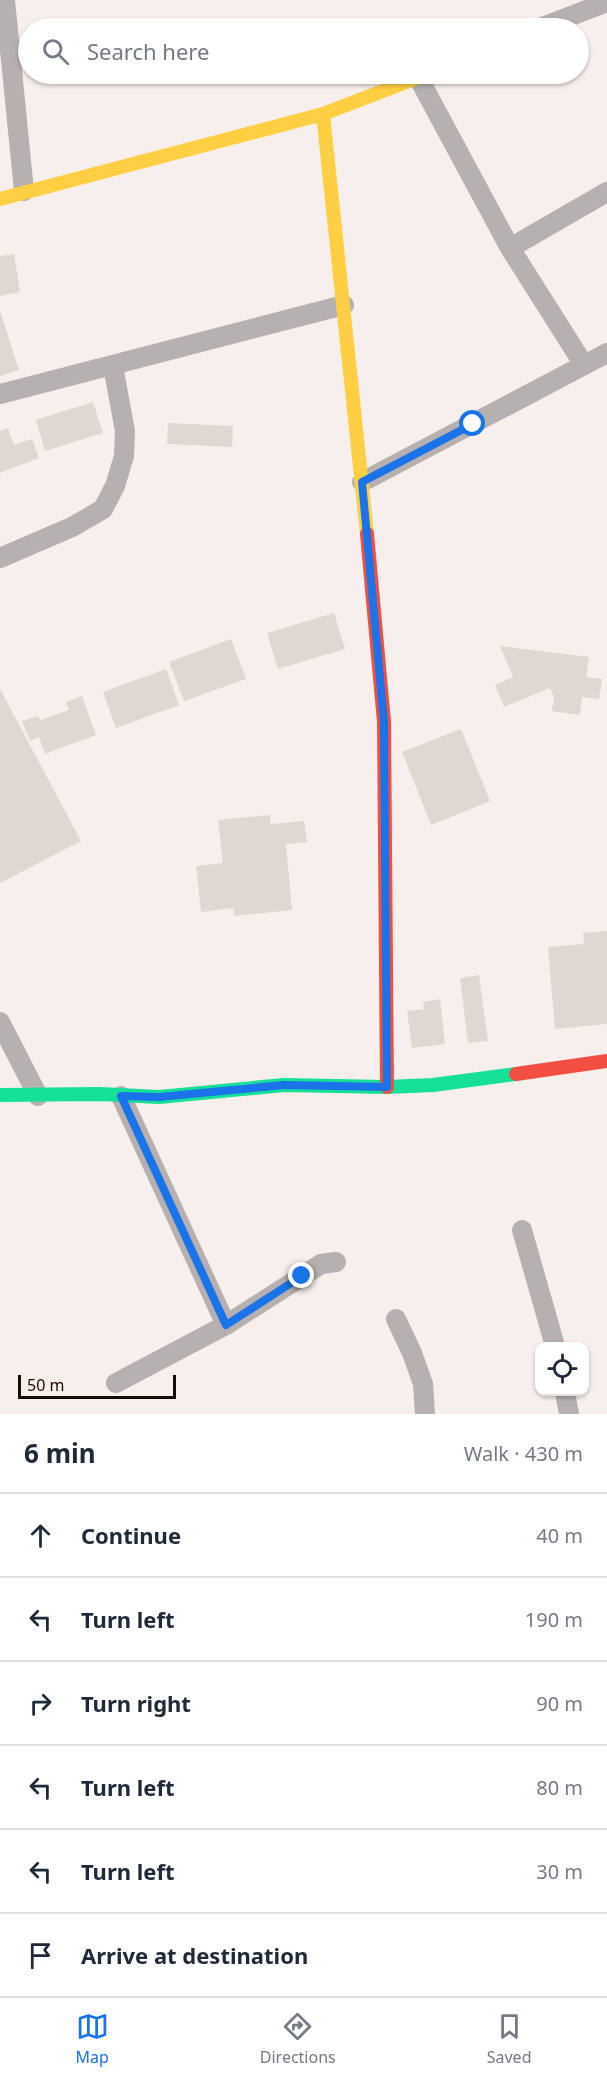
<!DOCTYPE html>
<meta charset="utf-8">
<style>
:root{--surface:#fff;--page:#f6f6f7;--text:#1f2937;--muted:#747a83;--line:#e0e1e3;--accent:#1a73e8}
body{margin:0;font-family:"Noto Sans",sans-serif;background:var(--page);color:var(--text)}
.controls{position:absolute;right:18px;bottom:18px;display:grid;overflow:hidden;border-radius:12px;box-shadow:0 2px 4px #0004}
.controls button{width:54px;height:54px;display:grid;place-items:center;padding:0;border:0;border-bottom:2px solid var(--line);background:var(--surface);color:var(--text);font:30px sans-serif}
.scale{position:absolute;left:18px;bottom:15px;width:158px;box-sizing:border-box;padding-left:6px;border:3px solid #160c06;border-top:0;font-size:16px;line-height:21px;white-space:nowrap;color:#160c06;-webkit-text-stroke:4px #fbeee7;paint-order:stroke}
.stop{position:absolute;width:18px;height:18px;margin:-14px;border:4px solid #1a73e8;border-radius:50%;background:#fff}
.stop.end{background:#1a73e8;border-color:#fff;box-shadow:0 2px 6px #0008}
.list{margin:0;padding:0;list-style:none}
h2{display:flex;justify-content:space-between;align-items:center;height:78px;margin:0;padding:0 24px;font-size:26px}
h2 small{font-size:20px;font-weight:400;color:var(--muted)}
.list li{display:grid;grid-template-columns:39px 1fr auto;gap:18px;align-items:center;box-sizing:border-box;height:84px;padding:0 24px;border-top:2px solid var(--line)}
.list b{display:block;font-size:22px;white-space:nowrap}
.list em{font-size:20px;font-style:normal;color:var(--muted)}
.icon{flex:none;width:33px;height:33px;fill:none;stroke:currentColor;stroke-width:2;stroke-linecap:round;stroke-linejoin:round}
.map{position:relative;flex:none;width:607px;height:1414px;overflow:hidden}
.search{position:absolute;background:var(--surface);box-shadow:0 2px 4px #0004;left:18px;right:18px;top:18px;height:66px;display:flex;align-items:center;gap:15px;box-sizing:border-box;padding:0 21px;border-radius:33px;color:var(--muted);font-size:22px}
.sheet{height:582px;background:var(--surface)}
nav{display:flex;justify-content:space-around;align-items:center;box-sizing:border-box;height:84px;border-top:2px solid var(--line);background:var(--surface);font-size:16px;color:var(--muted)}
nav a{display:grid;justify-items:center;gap:3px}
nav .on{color:var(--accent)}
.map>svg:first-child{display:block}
.building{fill:#dfd7d1}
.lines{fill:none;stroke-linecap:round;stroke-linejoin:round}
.street{stroke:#b6b0b0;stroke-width:20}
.fast{stroke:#16e098;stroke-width:14}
.slow{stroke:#ffcf43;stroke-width:14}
.jam{stroke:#f24e42;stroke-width:14}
.route{stroke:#1a73e8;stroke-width:8}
</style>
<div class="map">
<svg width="607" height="1414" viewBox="0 0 607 1414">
<rect width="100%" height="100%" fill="#f6efeb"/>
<path class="building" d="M14,254l6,38 -20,4v-40z
M0,311l19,59 -19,6z
M93,402l10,31 -58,18 -9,-31z
M168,423l65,3 -1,21 -65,-3z
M8,428l6,17 18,-6 7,19 -39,15v-42z
M334,613l11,36 -67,20 -11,-36z
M231,639l15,40 -62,22 -15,-39z
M500,646l89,11 -3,20 16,2 -3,20 -17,-2 -2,18 -28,-4 2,-14 -4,-9 -46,19 -9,-22 18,-8z
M166,669l13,36 -63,23 -13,-36z
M0,689l81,152 -81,42z
M82,696l14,39 -51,19 -6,-17 -9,4 -8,-20 16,-5 2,4 29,-10 -3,-8z
M461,729l29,72 -59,24 -29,-73z
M270,815l1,9 33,-3 3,21 -21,2 6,66 -58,6 -1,-8 -32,4 -5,-46 27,-3 -5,-43z
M607,931v93l-52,5 -7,-82 36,-3 -1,-11z
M479,975l9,66 -20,2 -8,-65z
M440,999l5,45 -33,4 -5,-37 17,-2 -1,-7z"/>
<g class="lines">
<path class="street" d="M5,0l19,191
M540,28l67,-26
M418,77l92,171 74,117
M510,248l97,-56
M0,394l344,-89
M362,482l245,-129
M0,558l72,-31 31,-18 12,-23 9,-30 1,-25 -12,-65
M0,1022l38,74
M121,1096l105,229
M522,1230l33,116
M396,1319l16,34 11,31 2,30
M116,1383l110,-58 95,-61 15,-2
M565,1392l4,22"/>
<path class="fast" d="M0,1095l100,-1 59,3 125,-12 103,2 46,-2 83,-11"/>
<path class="slow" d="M323,114l44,420
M0,199l323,-85 104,-40"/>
<path class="jam" d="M367,534l17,188 3,365
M516,1074l91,-13"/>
</g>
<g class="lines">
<path class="route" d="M302,1276l-76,49 -105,-229 38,1 125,-12 103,2 -3,-365 -22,-240 111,-58"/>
</g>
</svg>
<div class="controls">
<button><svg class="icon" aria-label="locate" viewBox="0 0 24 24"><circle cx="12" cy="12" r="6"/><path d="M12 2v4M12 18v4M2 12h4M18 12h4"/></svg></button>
</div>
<div class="scale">50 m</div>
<div class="stop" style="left:473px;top:424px"></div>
<div class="stop end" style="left:302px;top:1276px"></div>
<div class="search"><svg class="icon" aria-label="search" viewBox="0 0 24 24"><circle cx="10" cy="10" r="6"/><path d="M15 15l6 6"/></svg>Search here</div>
</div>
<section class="sheet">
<h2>6 min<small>Walk · 430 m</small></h2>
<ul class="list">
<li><svg class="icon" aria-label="ahead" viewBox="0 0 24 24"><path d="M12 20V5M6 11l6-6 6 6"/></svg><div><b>Continue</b></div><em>40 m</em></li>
<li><svg class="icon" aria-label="left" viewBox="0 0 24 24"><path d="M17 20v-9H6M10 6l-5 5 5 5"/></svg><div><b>Turn left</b></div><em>190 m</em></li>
<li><svg class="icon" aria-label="right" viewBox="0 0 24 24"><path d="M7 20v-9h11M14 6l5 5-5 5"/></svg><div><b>Turn right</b></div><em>90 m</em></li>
<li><svg class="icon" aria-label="left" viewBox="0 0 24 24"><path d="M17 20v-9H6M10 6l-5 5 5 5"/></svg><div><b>Turn left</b></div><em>80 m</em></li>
<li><svg class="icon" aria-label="left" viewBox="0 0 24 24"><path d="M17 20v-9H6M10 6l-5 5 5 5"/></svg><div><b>Turn left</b></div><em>30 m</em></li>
<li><svg class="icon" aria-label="arrive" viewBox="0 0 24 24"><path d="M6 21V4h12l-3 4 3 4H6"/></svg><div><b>Arrive at destination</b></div></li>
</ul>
</section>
<nav>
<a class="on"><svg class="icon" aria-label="map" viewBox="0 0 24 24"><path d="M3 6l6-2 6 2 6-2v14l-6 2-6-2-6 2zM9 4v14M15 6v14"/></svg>Map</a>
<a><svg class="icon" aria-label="directions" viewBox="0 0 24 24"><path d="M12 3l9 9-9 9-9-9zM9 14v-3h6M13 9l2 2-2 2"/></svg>Directions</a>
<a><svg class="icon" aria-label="saved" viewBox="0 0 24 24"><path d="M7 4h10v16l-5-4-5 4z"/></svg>Saved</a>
</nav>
